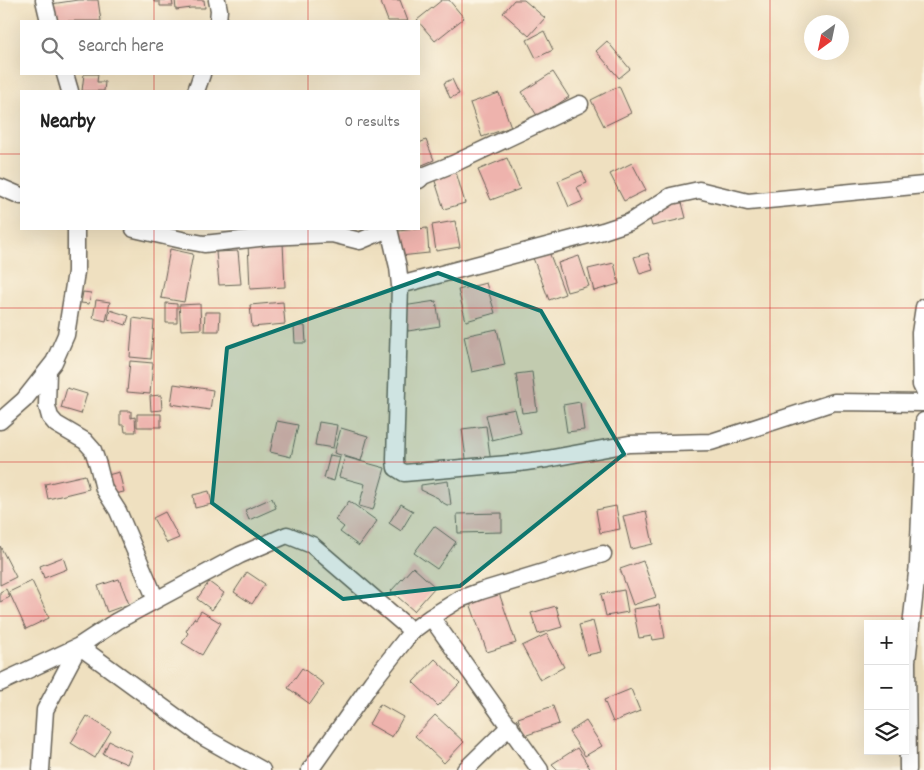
<!DOCTYPE html>
<meta charset="utf-8">
<style>
:root{--surface:#fff;--page:#f6f6f6;--text:#222;--muted:#767676;--line:#e0e0e0}
body{margin:0;font-family:Dekko,sans-serif;background:var(--page);color:var(--text)}
.controls{position:absolute;right:15px;bottom:15px;display:grid;overflow:hidden;border-radius:0px;box-shadow:0 5px 20px #0002}
.controls button{width:45px;height:45px;display:grid;place-items:center;padding:0;border:0;border-bottom:1px solid var(--line);background:var(--surface);color:var(--text);font:25px sans-serif}
.compass{position:absolute;left:804px;top:15px;width:45px;height:45px;border-radius:50%;background:var(--surface);box-shadow:0 5px 20px #0002;rotate:213deg}
.list{margin:0;padding:0;list-style:none}
h2{display:flex;justify-content:space-between;align-items:center;height:65px;margin:0;padding:0 20px;font-size:21px}
h2 small{font-size:16px;font-weight:400;color:var(--muted)}
.icon{flex:none;width:28px;height:28px;fill:none;stroke:currentColor;stroke-width:2;stroke-linecap:round;stroke-linejoin:round}
.map{position:relative;flex:none;width:924px;height:770px;overflow:hidden}
.search{position:absolute;background:var(--surface);box-shadow:0 5px 20px #0002;left:20px;top:20px;width:400px;height:55px;display:flex;align-items:center;gap:12px;box-sizing:border-box;padding:0 18px;border-radius:0px;color:var(--muted);font-size:19px}
.panel{position:absolute;background:var(--surface);box-shadow:0 5px 20px #0002;left:20px;top:90px;width:400px;height:140px;border-radius:0px}
.map>svg:first-child{display:block}
.building{fill:#eeb3ad}
.lines{fill:none;stroke-linecap:round;stroke-linejoin:round}
.minor-casing{stroke:#666155;stroke-width:19}
.minor{stroke:#fff;stroke-width:16}
.marked{fill:#0f766e;fill-opacity:0.2;stroke:#0f766e;stroke-width:4;stroke-linejoin:round}
.grid{fill:none;stroke:#d62828;stroke-width:1;stroke-opacity:0.55}
</style>
<div class="map">
<svg width="924" height="770" viewBox="0 0 924 770">
<rect width="100%" height="100%" fill="#fcf5e5"/>
<filter id="ink" filterUnits="userSpaceOnUse"><feTurbulence type="fractalNoise" baseFrequency=".02" numOctaves="2"/><feDisplacementMap in="SourceGraphic" scale="10" xChannelSelector="R" yChannelSelector="G"/><feConvolveMatrix kernelMatrix="1 2 1 2 8 2 1 2 1" color-interpolation-filters="sRGB"/></filter>
<filter id="wash" filterUnits="userSpaceOnUse"><feTurbulence type="fractalNoise" baseFrequency=".0096" numOctaves="4" result="noise"/><feDisplacementMap in="SourceGraphic" scale="20" xChannelSelector="R" yChannelSelector="G"/><feGaussianBlur stdDeviation="1.12" result="paint"/><feColorMatrix in="noise" values="0 0 0 0 0 0 0 0 0 0 0 0 0 0 0 0 0 1.4 0 .05"/><feComposite in="paint" operator="in"/></filter>
<g filter="url(#wash)">
<rect width="100%" height="100%" fill="#efe0c0"/>
<g id="blocks">
<path class="building" d="M78,0h20l3,21h-47l-3,-17z
M154,0h18l1,6h-13v-4h-6z
M175,0h29l1,8h-14l-15,2z
M380,0h20l8,21h-20z
M442,0h7l15,18 -29,23 -18,-21z
M514,0h10l21,18 -16,18 -26,-23z
M544,31l9,19 -17,8 -9,-18z
M607,41l23,28 -11,9 -23,-27z
M553,72l16,25 -31,20 -16,-25z
M84,74h14l-1,8h8l-1,9h-22z
M452,79l7,15 -9,4 -6,-15z
M619,86l12,27 -27,13 -13,-26z
M499,93l12,34 -29,10 -12,-34z
M426,140l8,20 -14,6 -1,-23z
M507,158l13,31 -29,11 -13,-30z
M632,163l14,27 -22,11 -14,-27z
M582,171l5,12 -10,4 6,14 -14,6 -11,-26z
M456,172l9,31 -21,6 -10,-31z
M680,195l6,23 -34,8 -6,-22z
M455,221l5,26 -24,4 -4,-26z
M427,228l2,25 -29,3 -2,-25z
M283,242l2,45 -35,2 -2,-46z
M546,244l19,50 -16,6 -19,-50z
M170,249l23,5 -9,48 -23,-4z
M238,251l3,33 -22,1 -3,-33z
M648,253l5,17 -13,4 -6,-17z
M579,256l10,30 -22,6 -9,-29z
M614,263l5,21 -25,7 -6,-22z
M486,283l9,30 -29,8 -8,-31z
M83,292l8,1 -2,11 -8,-1z
M96,300l14,2 -4,19 -13,-3z
M436,301l4,25 -32,5 -5,-25z
M283,302l2,22 -33,3 -2,-22z
M166,303l11,1v19h-11z
M200,304l1,25 -20,1 -2,-25z
M110,310l19,6 -3,9 -18,-6z
M205,312h15l-1,19h-15z
M133,318l21,3 -3,38 -21,-2z
M294,326h11l1,17h-11z
M497,329l8,36 -33,7 -8,-36z
M130,361l23,2 -3,31 -23,-2z
M532,372l5,39 -15,2 -6,-39z
M174,384l39,6 -3,20 -39,-6z
M67,388l20,6 -6,20 -20,-6z
M161,395l1,15 -11,1 -1,-15z
M580,402l4,28 -17,2 -4,-27z
M515,409l6,24 -29,7 -6,-25z
M120,411h11v7l4,-1 1,15h-11l-1,-7h-4z
M137,414h24v13h-24z
M277,421l21,4 -7,32 -21,-5z
M319,422l18,3 -4,23 -18,-3z
M486,426l5,37 -24,3 -5,-37z
M341,428l27,8 -7,25 -27,-8z
M330,455l10,2 -6,24 -10,-3z
M345,457l40,11 -12,42 -14,-4 6,-22 -26,-7z
M119,472l5,20 -16,3 -4,-19z
M85,475l4,14 -41,10 -3,-15z
M448,481l3,24h-4l-7,-4 -2,-3 -17,-8v-5z
M209,491l3,13 -17,4 -2,-13z
M272,498l4,10 -27,12 -4,-10z
M349,501l28,20 -18,25 -19,-14 4,-5 -9,-7z
M401,504l12,7 -12,20 -12,-8z
M616,506l4,23 -20,4 -4,-23z
M646,511l7,33 -22,5 -8,-33z
M165,512l14,26 -12,5 -14,-25z
M502,513v19l-44,1 -1,-19z
M434,526l22,16 -19,27 -23,-16z
M0,546l16,31 -16,8z
M63,557l4,12 -23,9 -4,-12z
M643,561l13,36 -23,8 -13,-36z
M413,567l22,20 -21,24 -23,-20z
M247,572l18,12 -13,20 -18,-12z
M119,579l10,25 -22,8 -9,-26z
M32,581l17,37 -23,11 -17,-37z
M209,582l15,11 -12,17 -15,-11z
M6,589l4,8 -10,5v-10z
M498,590l18,53 -29,9 -18,-52z
M624,590l4,22 -22,4 -5,-22z
M659,605l6,33 -12,2 -1,-4 -13,2 -6,-29z
M556,606l6,21 -24,7 -7,-21z
M201,611l20,12 -19,32 -20,-12 6,-10 -2,-2 8,-13 2,1z
M593,621l8,31 -14,3 -8,-30z
M547,634l17,33 -24,13 -18,-34z
M435,659l25,24 -22,23 -25,-24z
M302,668l22,16 -14,20 -22,-16z
M631,689l9,22 -27,11 -9,-22z
M380,704l23,13 -11,20 -23,-13z
M553,706l6,18 -35,12 -6,-18z
M435,715l29,27 -20,21 -29,-27z
M87,716l24,15 -16,27 -24,-15z
M586,721l16,25 -17,10 -16,-24z
M109,741l23,11 -5,12 -24,-10z
M577,748l14,22h-33l-6,-6z"/>
</g>
</g>
<g filter="url(#ink)">
<use href="#blocks" fill-opacity="0" stroke="#666155" stroke-width="1"/>
<g class="lines">
<defs>
<path id="minor" d="M44,0l5,21
M217,0l2,10 -1,11
M65,74l5,17
M196,91l6,-17
M419,180l4,-4 30,-12 127,-60
M0,187l21,9
M134,229l48,11 22,4 64,-7 64,-3 28,7 28,-12
M389,229l9,38 2,18 -5,175 1,8 8,5 115,-10 28,-4 82,-15 82,-2 123,-40 90,1
M400,285l203,-54 27,-9 41,-26 28,-6 49,12 176,-17
M924,307l-4,26 1,52 3,6
M48,370l-1,36 3,11 6,7 29,17 8,9 5,15 6,24 14,22 38,89
M0,421l24,-21 30,-38 12,-27 10,-63v-43
M431,617l109,153
M0,683l79,-37 38,-25 39,-21 84,-45 47,-20 25,10 100,86
M41,770l4,-60 34,-64 126,92 57,32
M310,770l62,-88 40,-51 19,-14 29,-18 21,-8 122,-37
M465,770l45,-44
M908,770l-1,-109 11,-97 6,-143"/>
</defs>
<use href="#minor" class="minor-casing"/>
<use href="#minor" class="minor"/>
</g>
</g>
<path class="marked" d="M438,273l103,38 83,143 -164,132 -117,13 -131,-96 15,-155z"/>
<path class="grid" d="M154,0v21M308,0v21M462,0v770M616,0v770M770,0v770M154,74v17M308,74v17M0,154h21M419,154h505M154,229v541M308,229v541M0,308h924M0,462h924M0,616h924"/>
</svg>
<div class="controls">
<button>+</button>
<button>−</button>
<button><svg class="icon" aria-label="layers" viewBox="0 0 24 24"><path d="M12 4l9 5-9 5-9-5zM3 14l9 5 9-5"/></svg></button>
</div>
<svg class="compass" viewBox="-18 -18 36 36"><path d="M0-13l5 13h-10z" fill="#e53935"/><path d="M0 13l5-13h-10z" fill="#767676"/></svg>
<div class="search"><svg class="icon" aria-label="search" viewBox="0 0 24 24"><circle cx="10" cy="10" r="6"/><path d="M15 15l6 6"/></svg>Search here</div>
<section class="panel">
<h2>Nearby<small>0 results</small></h2>
<ul class="list">
</ul>
</section>
</div>
